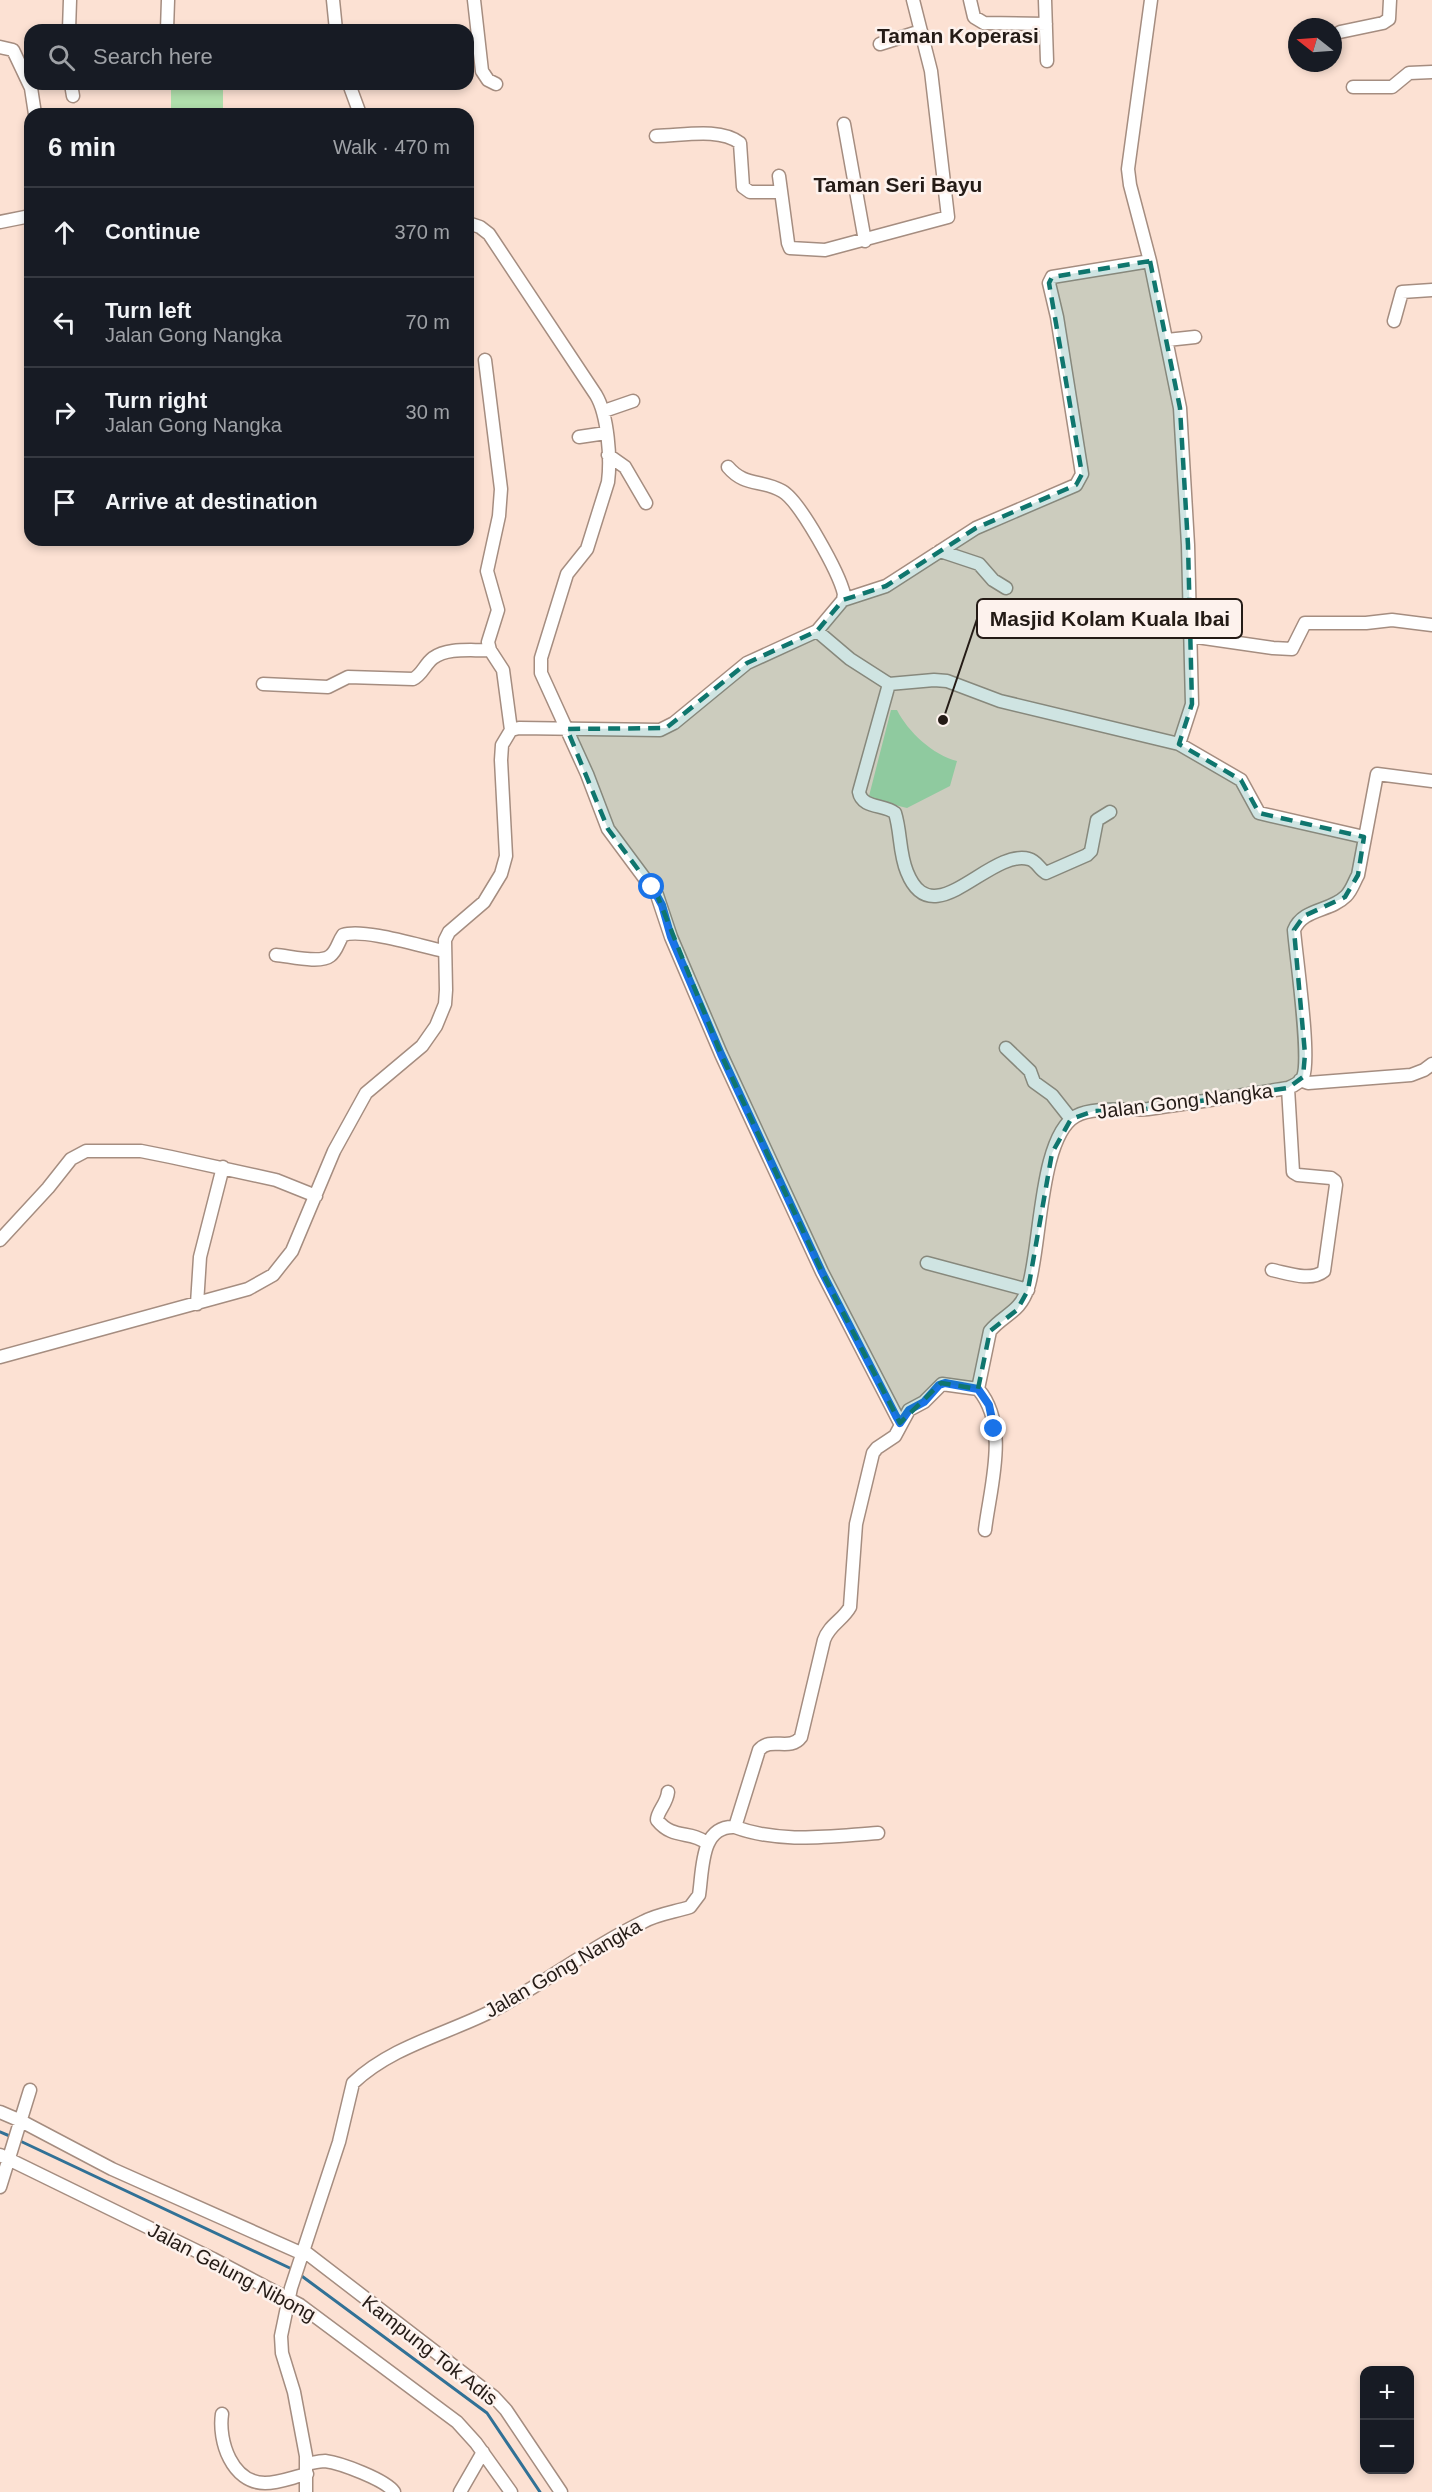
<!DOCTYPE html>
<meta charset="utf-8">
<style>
:root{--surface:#171b24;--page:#20242c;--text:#f1f3f6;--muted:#9ea1a6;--line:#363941}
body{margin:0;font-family:Helvetica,sans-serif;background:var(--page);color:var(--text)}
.controls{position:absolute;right:18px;bottom:18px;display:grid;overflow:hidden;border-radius:12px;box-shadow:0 3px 9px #0003}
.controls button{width:54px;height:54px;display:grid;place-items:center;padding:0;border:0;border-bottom:2px solid var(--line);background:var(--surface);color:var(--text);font:30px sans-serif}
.compass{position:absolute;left:1288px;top:18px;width:54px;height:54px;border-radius:50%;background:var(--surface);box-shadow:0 3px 9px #0003;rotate:287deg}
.stop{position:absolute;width:18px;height:18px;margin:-14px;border:4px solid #1a73e8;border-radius:50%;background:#fff}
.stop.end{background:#1a73e8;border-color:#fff;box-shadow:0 2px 6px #0008}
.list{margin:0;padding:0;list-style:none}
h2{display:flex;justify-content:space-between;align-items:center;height:78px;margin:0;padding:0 24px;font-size:26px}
h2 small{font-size:20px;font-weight:400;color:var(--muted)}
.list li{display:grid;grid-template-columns:39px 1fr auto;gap:18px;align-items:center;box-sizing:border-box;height:90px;padding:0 24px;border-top:2px solid var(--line)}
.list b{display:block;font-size:22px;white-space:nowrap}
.list p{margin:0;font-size:20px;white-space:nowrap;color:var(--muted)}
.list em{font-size:20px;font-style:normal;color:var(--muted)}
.icon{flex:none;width:33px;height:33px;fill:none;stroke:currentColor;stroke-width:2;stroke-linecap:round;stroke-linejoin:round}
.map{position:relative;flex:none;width:1432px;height:2492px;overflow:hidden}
.search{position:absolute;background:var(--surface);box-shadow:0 3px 9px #0003;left:24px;top:24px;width:450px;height:66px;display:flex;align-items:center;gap:15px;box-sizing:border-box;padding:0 21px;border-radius:18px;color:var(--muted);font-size:22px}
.panel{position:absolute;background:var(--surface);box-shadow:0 3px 9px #0003;left:24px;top:108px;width:450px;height:438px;border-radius:18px}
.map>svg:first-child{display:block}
.green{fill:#b0dfac}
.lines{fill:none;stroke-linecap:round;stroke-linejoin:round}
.stream{stroke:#317196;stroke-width:3}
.minor-casing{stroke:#a58d80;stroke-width:15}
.minor{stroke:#fff;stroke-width:12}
.route{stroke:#1a73e8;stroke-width:8}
.marked{fill:#0f766e;fill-opacity:0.2;stroke:#0f766e;stroke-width:4.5;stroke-dasharray:12 8;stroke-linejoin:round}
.labels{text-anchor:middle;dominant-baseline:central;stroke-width:5;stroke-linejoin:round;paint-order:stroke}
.street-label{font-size:20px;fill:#241b16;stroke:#fdf2ed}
.neighbourhood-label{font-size:21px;font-weight:bold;fill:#241b16;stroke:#fdf2ed}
.leader{fill:none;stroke:#241b16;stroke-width:2}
.callout-dot{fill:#241b16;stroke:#fdf2ed;stroke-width:2}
.callout{fill:#fdf2ed;stroke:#241b16;stroke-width:2}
.callout-label{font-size:21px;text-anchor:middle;font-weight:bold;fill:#241b16}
</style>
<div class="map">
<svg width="1432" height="2492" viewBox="0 0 1432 2492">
<rect width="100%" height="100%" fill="#fce1d3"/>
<path class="green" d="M171,84h52v30h-52z
M891,710h6c11,22 36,45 60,51l-7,25 -43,22 -33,-8 -5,-4z"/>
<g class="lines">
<path class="stream" d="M0,2132l12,5
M18,2140l276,130
M299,2274l188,139 53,79"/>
<defs>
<path id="minor" d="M333,0l3,30
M474,0l8,71 6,9 8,4
M970,0l4,17 10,6 62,1
M1045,0l2,61
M1151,0l-23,169 2,16 20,76 30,147 8,137 4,159 -13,40 62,36 18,33 105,24
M69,30l1,-30
M167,30l1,-30
M1340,32l43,-9 6,-4 1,-19
M880,44l41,-13
M0,47l13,3 18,38 4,26
M71,84l2,12
M349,84l11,30
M1353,87h39l17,-14 23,-1
M844,124l21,117
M656,136c25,0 63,-9 84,7l3,44 7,5h31
M779,176l9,67 2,5 35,2 123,-33 -17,-146 -18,-71
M0,222l30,-6
M468,223l12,4 9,7 107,161c12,20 15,64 12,87l-21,67 -20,25 -26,84v15l46,101 21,55 49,66 14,42 50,117 101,218 78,151
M1394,321l8,-29 30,-2
M1167,340l28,-3
M485,360l16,129 -2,27 -12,55 11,39 -10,32 2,8 13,20 8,60
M604,411l29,-10
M579,437l27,-4
M608,455l17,12 21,36
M728,467c17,20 33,12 54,24 18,10 57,82 62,103l-1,6 -26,31
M940,551l39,13 14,16 13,8
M843,600l43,-14 90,-58 100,-43 6,-11 -25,-157 -8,-34 3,-6 98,-16
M1190,636l83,12 19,1 13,-26h61l26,-3 40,5
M263,684l65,3 20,-10 65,2c9,-4 12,-15 20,-21 15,-11 39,-7 57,-8
M889,684l-30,108c3,17 26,12 36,21 6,19 4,40 12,59 26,65 82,-24 122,-13 8,2 10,10 17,14l41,-18 4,-4 6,-31 13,-8
M276,955c13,1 44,9 54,1 7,-5 8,-14 13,-21 20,-7 77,11 101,16
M1006,1048l24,23 4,11 18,13 19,24
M1300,1080l8,3 103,-8 13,-5 8,-6
M0,1240l48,-52 23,-29 15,-8h55l30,6 105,23 40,16
M927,1263l101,27
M1272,1270c15,3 39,12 52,1l12,-86 -1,-4 -4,-3 -33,-3 -5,-3 -5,-84
M197,1304l3,-47 23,-90
M0,1357l248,-68 25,-14 19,-24 42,-100 32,-58 56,-47 14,-20 9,-22 1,-14 -1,-50 4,-8 35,-30 17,-28 5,-18 -5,-96 1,-15 9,-15 8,-2 141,2 14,-7 73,-60 70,-32 33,28 39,25 45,-4 13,1 53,20 179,43
M978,1389l12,-58c14,-17 30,-18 38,-43 13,-39 11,-152 48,-172 18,-10 52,-5 72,-7 47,-6 94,-14 140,-21 5,-2 12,-5 15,-11 8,-19 -7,-121 -9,-147 9,-22 36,-18 52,-34 6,-6 8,-14 12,-21l19,-101 55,7
M668,1792c-1,12 -11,19 -11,28 16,20 33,10 50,23
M735,1827c46,17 96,9 143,6
M0,2112l21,9 91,48 191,85
M0,2155l213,104 87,46 157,117 19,21 35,49
M0,2187l30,-97
M304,2251l190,146 12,13 55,82
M222,2414c-4,27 10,69 43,69 14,0 28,-6 42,-9
M306,2464c6,-1 13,-3 19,-3 16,2 61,19 69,31
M306,2492v-36l-12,-64 -12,-39 -1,-17 10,-48 48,-146 14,-59c39,-37 94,-49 141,-73 51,-27 97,-63 149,-88 14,-8 32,-10 47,-15l9,-12c4,-25 1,-70 36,-68l24,-77c12,-14 31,2 42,-13l23,-97c5,-15 19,-20 26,-33l6,-83 17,-71 4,-5 18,-12 14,-26 15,-8 18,-18 36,5c32,37 12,98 7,141
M460,2492l23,-40"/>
</defs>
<use href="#minor" class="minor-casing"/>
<use href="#minor" class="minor"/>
</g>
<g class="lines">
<path class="route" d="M652,887l10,18 9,32 50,117 101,218 74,144 4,7 9,-13 15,-8 15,-17 6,-2 33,6 11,16 5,24"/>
</g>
<path class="marked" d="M1150,261l30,147 8,137 4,159 -13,40 62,36 18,33 105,24 -6,38 -13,22 -41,19 -10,14 11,124 -2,23 -15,11 -142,21 -52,2 -23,8 -19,34 -24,137 -11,20 -27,21 -12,58 -37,-6 -41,40 -78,-151 -101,-218 -64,-159 -49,-66 -41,-100 99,-1 81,-65 70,-32 26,-31 43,-14 90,-58 100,-43 6,-11 -33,-191 3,-6z"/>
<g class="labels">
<g class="street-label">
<text transform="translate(1185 1101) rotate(-7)">Jalan Gong Nangka</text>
<text transform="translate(563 1968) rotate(-30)">Jalan Gong Nangka</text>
<text transform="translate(232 2272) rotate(28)">Jalan Gelung Nibong</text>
<text transform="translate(430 2350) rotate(38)">Kampung Tok Adis</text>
</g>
<g class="neighbourhood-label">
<text x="958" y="35">Taman Koperasi</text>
<text x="898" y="184">Taman Seri Bayu</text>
</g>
</g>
<path class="leader" d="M943 720L977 619"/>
<circle class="callout-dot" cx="943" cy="720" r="6"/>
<rect class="callout" x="977" y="599" width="265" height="39" rx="6"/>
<g class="callout-label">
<text x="1110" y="626">Masjid Kolam Kuala Ibai</text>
</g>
</svg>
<div class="controls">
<button>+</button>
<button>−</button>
</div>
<svg class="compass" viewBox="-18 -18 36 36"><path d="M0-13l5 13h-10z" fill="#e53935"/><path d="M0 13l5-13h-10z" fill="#9ea1a6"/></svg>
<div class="stop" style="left:652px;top:887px"></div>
<div class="stop end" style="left:994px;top:1429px"></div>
<div class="search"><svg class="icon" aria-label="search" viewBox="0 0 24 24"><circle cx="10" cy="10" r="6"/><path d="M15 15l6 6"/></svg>Search here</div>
<section class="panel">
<h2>6 min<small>Walk · 470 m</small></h2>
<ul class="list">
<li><svg class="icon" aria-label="ahead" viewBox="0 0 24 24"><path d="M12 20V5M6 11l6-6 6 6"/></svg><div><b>Continue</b></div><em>370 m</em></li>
<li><svg class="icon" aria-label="left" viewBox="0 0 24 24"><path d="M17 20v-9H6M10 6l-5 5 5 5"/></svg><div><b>Turn left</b><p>Jalan Gong Nangka</p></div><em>70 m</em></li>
<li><svg class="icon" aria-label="right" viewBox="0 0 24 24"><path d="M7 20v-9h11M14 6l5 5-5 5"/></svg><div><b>Turn right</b><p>Jalan Gong Nangka</p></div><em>30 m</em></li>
<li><svg class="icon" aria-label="arrive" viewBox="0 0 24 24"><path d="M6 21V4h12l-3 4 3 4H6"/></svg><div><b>Arrive at destination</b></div></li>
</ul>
</section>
</div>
